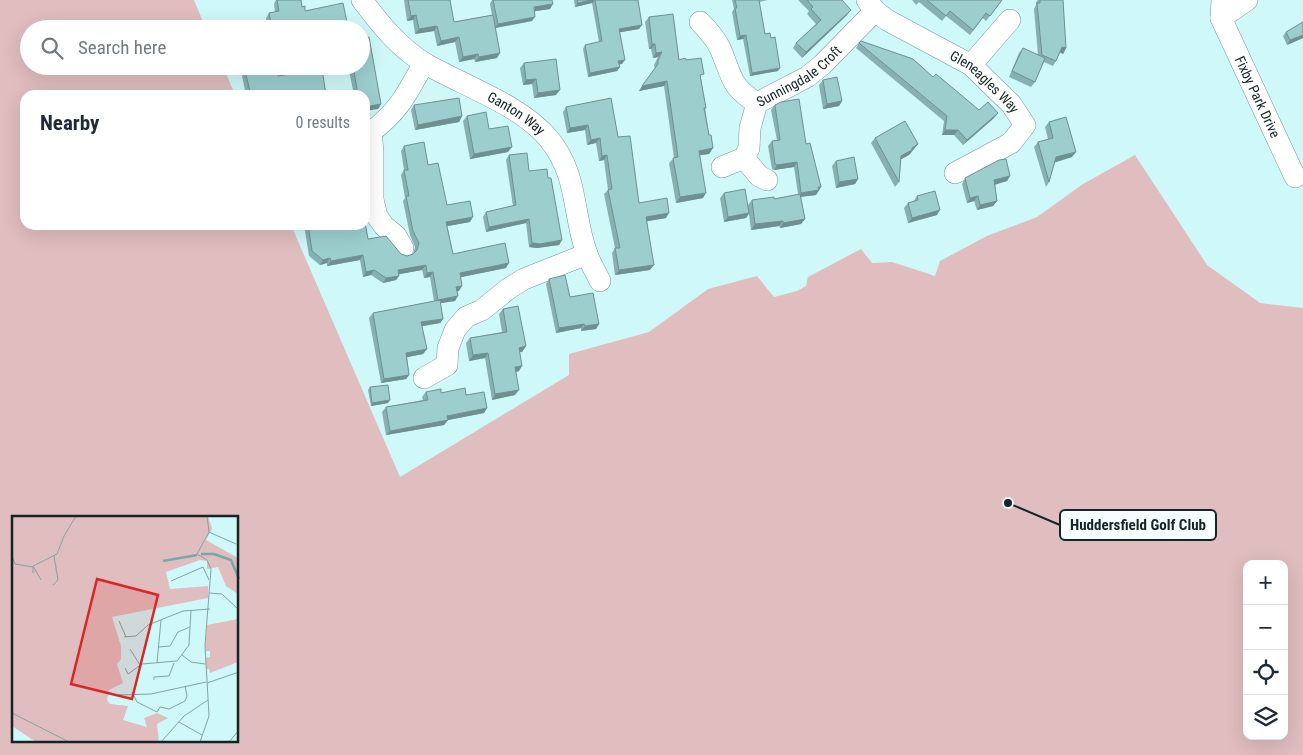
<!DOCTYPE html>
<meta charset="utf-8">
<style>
:root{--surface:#fff;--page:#f6f6f7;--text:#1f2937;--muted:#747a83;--line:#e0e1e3}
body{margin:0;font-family:"Roboto Condensed",sans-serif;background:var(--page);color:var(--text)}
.controls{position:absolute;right:15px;bottom:15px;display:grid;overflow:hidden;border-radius:10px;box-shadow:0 5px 20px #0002}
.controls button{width:45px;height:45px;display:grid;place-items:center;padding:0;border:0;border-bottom:1px solid var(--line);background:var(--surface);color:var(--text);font:25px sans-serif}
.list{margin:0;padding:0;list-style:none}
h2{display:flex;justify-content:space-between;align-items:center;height:65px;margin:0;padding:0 20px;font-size:21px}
h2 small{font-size:16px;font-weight:400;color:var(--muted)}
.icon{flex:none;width:28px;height:28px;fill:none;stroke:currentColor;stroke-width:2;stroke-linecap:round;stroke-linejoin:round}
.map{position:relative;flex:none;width:1303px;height:755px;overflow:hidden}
.search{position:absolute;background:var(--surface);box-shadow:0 5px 20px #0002;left:20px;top:20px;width:350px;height:55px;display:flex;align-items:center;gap:12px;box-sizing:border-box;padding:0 18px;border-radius:28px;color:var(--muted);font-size:19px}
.panel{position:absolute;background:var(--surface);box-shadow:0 5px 20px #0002;left:20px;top:90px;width:350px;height:140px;border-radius:15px}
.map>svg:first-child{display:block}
.green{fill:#e0bdbe;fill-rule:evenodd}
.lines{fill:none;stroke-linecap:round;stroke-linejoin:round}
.minor-casing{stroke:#739999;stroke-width:22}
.minor{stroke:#fff;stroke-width:21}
.wall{fill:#87b1b1}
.shaded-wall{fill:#6e9090}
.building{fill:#9dcece;stroke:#6e9090}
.labels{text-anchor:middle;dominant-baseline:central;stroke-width:4;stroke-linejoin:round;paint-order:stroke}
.street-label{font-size:14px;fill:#152424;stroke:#f5fefd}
.inset-river{fill:none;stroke:#78a7a7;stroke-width:2.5}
.inset-road{fill:none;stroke:#85a3a3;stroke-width:1}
.view{fill:#d62828;fill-opacity:0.15;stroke:#d62828;stroke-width:2.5}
.inset-edge{fill:none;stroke:#152424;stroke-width:2.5}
.leader{fill:none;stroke:#152424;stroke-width:2}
.callout-dot{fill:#152424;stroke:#f5fefd;stroke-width:2}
.callout{fill:#f5fefd;stroke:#152424;stroke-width:2}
.callout-label{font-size:15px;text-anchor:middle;font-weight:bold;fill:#152424}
</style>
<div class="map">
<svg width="1303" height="755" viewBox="0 0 1303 755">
<rect width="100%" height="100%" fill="#cff8f8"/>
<path class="green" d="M0,0h194l12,29h-177v37h194l12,29h-210v130h266l109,252 169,-102v-21l80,-22 59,-43 49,-13 17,21 23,-6 9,-5 2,-9 53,-28 11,14 20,-1 43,14 5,-15 47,-25 50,-19 46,-33 52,-29 72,110 53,38 43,5v447h-1303zM14,518h224v223h-224zM1247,564h37v172h-37z"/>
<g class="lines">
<defs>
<g id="minor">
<path id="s1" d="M362,0c18,24 37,48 64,64 38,22 95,41 123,75 30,37 23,74 38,115 3,9 9,18 13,27"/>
<path id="s2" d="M867,0l8,11 12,9 84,45 40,39 14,21 -14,18 -56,30"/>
<path id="s3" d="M1222,0l-1,18 74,159"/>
<path d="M1221,18l26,-18"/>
<path d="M700,22c8,8 15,16 20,26 12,27 9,38 37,55"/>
<path d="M971,65l39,-45"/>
<path d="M744,158l15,18 8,4"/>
<path id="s4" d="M722,167l22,-9 5,-10 1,-20 7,-25 50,-26 15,-12 53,-54"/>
<path d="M373,200l4,16 7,10 12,10 7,12"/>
<path d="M365,210l8,-10v-48l-2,-20c29,-22 36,-39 53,-69"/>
<path d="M424,378l23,-13 1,-17 7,-18 11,-13 16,-7 26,-21 16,-10 63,-25"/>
</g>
</defs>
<use href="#minor" class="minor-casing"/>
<use href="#minor" class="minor"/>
</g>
<path class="wall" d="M276,0h25l1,7 3,4 42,11 6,7h-85l-2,-11 3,-5 6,-1 -1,-8z
M404,0h46l4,22 38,-7 -2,-11 2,-4h60l-2,9 -16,2 -2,10 -36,7 1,30 -22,4 -1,-3 -15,3 -4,-20 -18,4 -3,-15 -19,3 -2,-14 -6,1z
M574,0h64l1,29 -19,3 2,32h-3l1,3 -3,4 -29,6 -5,-28 2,-4 14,-3 -7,-39 -17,4z
M732,0h36l-9,2 6,32 13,37 -28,5 -7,-37 -6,1 -5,-28 2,-3z
M798,0h44l5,15 -45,43 -9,-10 3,-5 20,-19 -9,-10 2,-3z
M912,0h90l-16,21 -3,-3 -13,17 -24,-19 -4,5 -23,-19 -3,3z
M1038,0h25l3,48 -3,6 -3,-2 -4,9 -3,5 -9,-4 -9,20 -4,5 -22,-10 10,-24 4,-5 15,7 -4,-46 2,-4v-3z
M649,17l30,43h7l15,19 8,56 4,13 -4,6 -9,1 3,43 -27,5 -7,-40 5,-5 -10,-72 -25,5 16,-22 -1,-4 4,-8 -5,1 -2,-9h-2l-4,-27z
M1286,32l17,6 -16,7 -4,-9z
M859,43l74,34 46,33 19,3 -4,5 -31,27 -9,-10h-12l2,-14 -88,-73z
M524,63l32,32 -22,3 -2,-14 -9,1 -3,-17z
M248,66l30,10 48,19h-80l-4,-19z
M348,66h13l20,38 -3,5 -13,-14h-11z
M823,80l19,21 -3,5 -16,3 -4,-24z
M414,105l48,11 -3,6 -44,8 -4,-20z
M775,105l31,39 13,46 -3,5 -15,2 4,22 -4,5 -21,4 -1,-2 -28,4 -2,-16 -3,4 -22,4 -4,-24 4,-5 24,12 4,-5 22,-1 24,-5 -4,-27 -20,3 -2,-1 -4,-23 4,-5 5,-1 -6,-30z
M566,107l52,30 21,66 27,15 -19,3 3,49 -35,5 -3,-22 3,-5 -11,-54 4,-4 -4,-30 -5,1 -3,-18 -9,2 -2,-15 -18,3 -4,-21z
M467,116l22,13 19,23 -38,7 -7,-38z
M1049,122l23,35 -17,5 -6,20 -3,5 -12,-40 4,-5 10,-3 -3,-12z
M875,138l43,6 -9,11 -8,4 -2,23 -4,5 -24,-44z
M404,146l24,19 19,40 23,17 -23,4 6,28 53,14 -45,9 -2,14h-2l-2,10 -15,2 3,16 -3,4 -18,3 5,23 -4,5 -16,3 2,18 -3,4 -25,4 -12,-65 4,-5 61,-12 -4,-24 -6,1 -2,-8 -23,4v2l-3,4 -13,3 -12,-8 -8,2 -3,-17 -33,6v-3l-7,2 -11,-9 -5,-31h43l21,14 33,15 6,2 6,-2 2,-7 -5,-12 -7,-34 2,-3 -4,-23 3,-5 -3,-19z
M509,155l20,16 19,7 14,62 -3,5 -22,3 -8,-1 -3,-24 -40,9 -3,-15 3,-5 27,-6 -7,-46z
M836,161l22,18 -3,5 -19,4 -4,-22z
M1010,176l-3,5 -12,3 2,17 -4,5 -16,4 -3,-9 -7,2 -5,-19 3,-6z
M917,196l20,19 -29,8 -4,-15 4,-5 6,-2z
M549,279l21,18 29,27 -3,5 -15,2v-3l-25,5 -10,-49z
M503,309l23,37 -4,6h-3v19l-3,1 -1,23 -23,5 -7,-42 -16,3 -3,-18 4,-5 32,-6 -3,-18z
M370,387l18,16 -17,3 -3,-16z
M426,392l40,3 21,13 -3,5 -36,7 -4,5 -58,10 -4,-23 4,-5 37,-7 -1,-3z"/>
<path class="shaded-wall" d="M592,0h3l-3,3 -17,4 3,-4z
M553,4l-3,5 -20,3 4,-5z
M851,10l-4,5 -45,43 4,-6z
M416,15l-3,5 -6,1 4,-5z
M535,17l-3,4 -38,7 4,-4z
M321,24l-4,5h-20z
M642,25l-3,4 -23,4 3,-4z
M437,26l-3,5 -19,3 4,-5z
M746,35l-3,4 -6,1 3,-4z
M1303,35v3l-16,7 3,-5z
M459,37l-4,5 -18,4 4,-5z
M652,44h3l-4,5h-2z
M1062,47l4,1 -3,6 -4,-2z
M662,52l-4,5 -5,1 3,-5z
M500,53l-3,5 -22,4 4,-5z
M478,54l-4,5 -15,3 4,-5z
M625,60l-3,4 -6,1 2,-4z
M325,66h13l-15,3z
M620,67l-3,4 -29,6 2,-4z
M780,68l-2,3 -28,5 2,-3z
M536,79l-4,5 -9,1 3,-5z
M667,81l-3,5 -25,5 3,-5z
M560,90l-4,5 -22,3 4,-5z
M842,101l-3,5 -16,3 4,-5z
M381,104l-3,5 -13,2v-4z
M998,113l-4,5 -31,27 4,-5z
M462,116l-3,6 -44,8 3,-5z
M588,125l-3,5 -18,3 3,-5z
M945,130h13l-4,5h-12z
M600,138l-4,5 -9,2 4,-5z
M918,144l-9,11 -11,6 3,-5 11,-8z
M512,147l-4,5 -38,7 4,-5z
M713,148l-4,6 -14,2 4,-5z
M1076,152l-4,5 -19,6 3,-6z
M607,155l-3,5 -5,1 3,-5z
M797,162l-3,5 -20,3 3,-5z
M1010,176l-3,5 -16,5 3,-6z
M858,179l-3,5 -19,4 3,-6z
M818,187h3l-5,8 -18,2 3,-4z
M706,193l-3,5 -27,5 4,-6z
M978,196l-4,5 -7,2 3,-5z
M997,201l-4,5 -16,4 3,-5z
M940,210l-3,5 -29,8 4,-5z
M669,213l-3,5 -23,4 3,-5z
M749,213l-3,5 -22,4 4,-5z
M473,217l-3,5 -27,5 3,-5z
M529,219l-3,4 -40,9 3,-5z
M805,219l-4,5 -21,4 3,-5z
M783,221l-4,5 -28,4 4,-6z
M562,240l-3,5 -22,3 -8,-1 3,-4z
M363,255l-3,5 -33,6 4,-5z
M330,258l-3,5 -7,2 3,-5z
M509,263l-3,5 -49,10 3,-5z
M426,265l-4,5 -27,5 3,-5z
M654,265l-4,5 -35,5 4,-5z
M374,270l-3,5 -8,2 3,-5z
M433,272l-3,5 -6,1 3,-5z
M399,276l-3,4 -13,3 3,-5z
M462,286l-3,5 -6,1 3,-5z
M458,296l-3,5 -20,3 3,-4z
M443,319l-3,4 -22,4 3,-5z
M584,324l-3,4 -25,5 3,-5z
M599,324l-3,5 -15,2 4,-5z
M526,346l-4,6 -7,1 4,-5z
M427,349l-4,5 -20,4 3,-5z
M488,353l-3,5 -16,3 4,-6z
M522,366l-3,5 -8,2 4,-6z
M409,375l-3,4 -25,4 3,-4z
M519,390l-4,5 -23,5 3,-6z
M390,400l-2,3 -17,3 1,-3z
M487,408l-3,5 -41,8 4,-5z
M448,420l-4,5 -58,10 4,-4z"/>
<path class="building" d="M277,0h24l1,7 3,-1v5l38,-8 4,19h4l2,7h-32v-5l-24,5h-25l-3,-16 10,-2z
M408,0h42l4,22 39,-7 7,38 -21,4 -1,-3 -15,3 -4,-20 -18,4 -4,-15 -18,3 -3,-14 -5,1z
M493,0h59l1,4 -19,3 1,10 -37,7z
M577,0h15l-14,3z
M595,0h43l4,25 -23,4 6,31 -7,1 2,6 -30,6 -5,-28 17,-4z
M735,0h24l6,34 5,-1 1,5 4,-1 5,31 -28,5 -6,-38 -6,1 -5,-28h2z
M807,0h35l9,10 -45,42 -10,-9 25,-23 -10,-11 2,-2z
M927,0h75l-12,16 -4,-3 -13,17 -23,-19 -4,5z
M1040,0h23l3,48 -4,-1 -6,14 -14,-6 -5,-52h3z
M673,14l6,46 6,-2 1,2 15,-2 3,16 -4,1 6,33h-2l5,27h2l2,13 -14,3 7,42 -26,4 -7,-39 5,-1 -11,-76 -25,5 16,-22v-4l4,-8 -6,1 -1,-9h-3l-3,-27z
M1303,22v13l-13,5 -4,-8z
M369,37l12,67 -16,3v-12h-7l-5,-29h8v-28z
M861,41l52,18 20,18 3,-3 43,36 9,-8 10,11 -31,27 -9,-10h-13l2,-14 -88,-73z
M1023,48l22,10 -10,24 -23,-11z
M556,59l4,31 -22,3 -2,-14 -10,1 -2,-17z
M248,66h10l8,3 10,-1 2,8 44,-7 4,26h-75l-6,-24z
M837,77l5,24 -15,3 -4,-24z
M459,98l3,18 -44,9 -4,-20z
M611,98l7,39 12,-1 9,67 28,-5 2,15 -23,4 8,48 -35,5 -4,-22h5l-12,-58 4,-1 -5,-34 -5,1 -2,-18 -9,2 -3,-15 -18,3 -4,-21z
M799,99l7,45 4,-1 11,44h-3l1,3 -18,3 -4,-31 -20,3 -2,-1 -3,-23 8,-1 -5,-35 6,-3z
M486,112l3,17 19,-3 4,21 -38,7 -7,-38z
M1066,117l10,35 -20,5 -7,25 -11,-40 15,-4 -4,-16z
M905,121l13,23 -6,4v2l-11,6 -2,26 -24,-44z
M424,142l4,23 10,-2 9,42 23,-4 3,16 -27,5 7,32 52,-11 4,20 -49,10 2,13 -6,1 2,9 -20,4 -5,-28 -6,1 -1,-8 -28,5 1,6 -13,2 -12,-8 -8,2 -3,-17 -32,6 -1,-3 -7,2 -11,-9 -4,-26h39v1l18,-1v-3l3,17 18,-3 15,18 6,2 6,-2 4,-4 2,-7 -6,-12 -7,-35h3l-5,-26h4l-4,-24z
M527,153l2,18 18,-2 1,9h3l11,62 -22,4 -8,-1 -3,-24 -40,8 -3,-15 30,-7 -7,-50z
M854,157l4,22 -19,3 -3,-21z
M1006,159l4,17 -16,4 3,21 -17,4 -2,-9 -8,2 -5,-20 34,-18z
M745,189l4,24 -21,4 -4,-24z
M935,191l5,19 -28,8 -4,-15 10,-3 -1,-4z
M800,194l5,25 -22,4v-2l-28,3 -3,-24 22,-3v2z
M565,275l5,22 23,-4 6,31 -14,2 -1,-2 -25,4 -10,-49z
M440,300l3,19 -22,3 6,27 -21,4 3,22 -25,4 -11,-66z
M518,306l8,40 -7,2 3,18 -7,1 4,23 -24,4 -7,-41 -15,2 -3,-17 37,-6 -4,-23z
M388,385l2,15 -18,3 -2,-16z
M465,388l1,7 18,-3 3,16 -40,8 1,4 -58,11 -4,-24 42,-7 -2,-8 15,-3v4z"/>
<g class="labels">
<g class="street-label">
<text stroke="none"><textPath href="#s4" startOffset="131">Sunningdale Croft</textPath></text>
<text stroke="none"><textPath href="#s2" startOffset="145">Gleneagles Way</textPath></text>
<text stroke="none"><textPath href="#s3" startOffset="105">Fixby Park Drive</textPath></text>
<text stroke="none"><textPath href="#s1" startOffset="194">Ganton Way</textPath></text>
</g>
</g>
<g transform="translate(12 516)">
<rect width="226" height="226" fill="#cff8f8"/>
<path d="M0,0h196l4,13 -6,11 32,18v36l-12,-8 -8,-19 -11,2v-8l-7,-1 -34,12 4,17 38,-3v12l-96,19 9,29v13l-4,5 6,19 -14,7 -2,10 3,4 18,2 -5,14 24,7 -3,-9 13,-5 11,5 -11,6 2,18h-123l-24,-16zM226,103v43l-28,11 -1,-4h-3l-1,-11 5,-1v-6h-5l2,-26z" fill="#e0bdbe"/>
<path class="inset-river" d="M189,38h13l17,6 8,19M151,45l34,-6"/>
<path class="inset-road" d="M197,16l27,12M0,40l3,8 18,3M21,50l8,14M21,57v-7l24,-12 7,-18 12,-20M159,65l32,-14 6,13M41,69l5,-5 -4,-24M197,77l13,1 17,16M107,105l7,16M112,121l12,-1 12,-11 35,-14 27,-2M146,131l12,-1 8,-14 12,-5M118,133l10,16M170,139l9,7 14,2M145,147l4,-43M113,152l3,6 14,-10 35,-3 12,-16 2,-35M142,164v-3l15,-1 5,-13M195,167l32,-11M120,176l5,10 20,10 3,-5 9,2 16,-8 2,-5 -2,-10M106,179l33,-1 55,-12M0,197l57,29M167,206l23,13M149,226l23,-26 24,-16M188,226l9,-26 -4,-71 6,-76 -4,-9 -10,-6 12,-22 -2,-16M217,226l10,-12"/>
<path class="view" d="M85,63l61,16 -26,104 -61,-15z"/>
<rect width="226" height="226" class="inset-edge"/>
</g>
<path class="leader" d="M1008 503L1060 525"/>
<circle class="callout-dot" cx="1008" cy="503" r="5"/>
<rect class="callout" x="1060" y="510" width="156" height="30" rx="5"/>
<g class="callout-label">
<text x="1138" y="530">Huddersfield Golf Club</text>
</g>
</svg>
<div class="controls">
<button>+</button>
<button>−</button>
<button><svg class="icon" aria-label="locate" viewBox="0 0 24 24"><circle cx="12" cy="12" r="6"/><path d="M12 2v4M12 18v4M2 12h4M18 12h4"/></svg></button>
<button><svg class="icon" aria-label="layers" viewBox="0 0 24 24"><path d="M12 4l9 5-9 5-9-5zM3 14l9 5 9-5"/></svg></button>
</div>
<div class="search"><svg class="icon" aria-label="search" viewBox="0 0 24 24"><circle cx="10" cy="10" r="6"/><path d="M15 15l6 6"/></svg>Search here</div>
<section class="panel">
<h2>Nearby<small>0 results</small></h2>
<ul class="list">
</ul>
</section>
</div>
